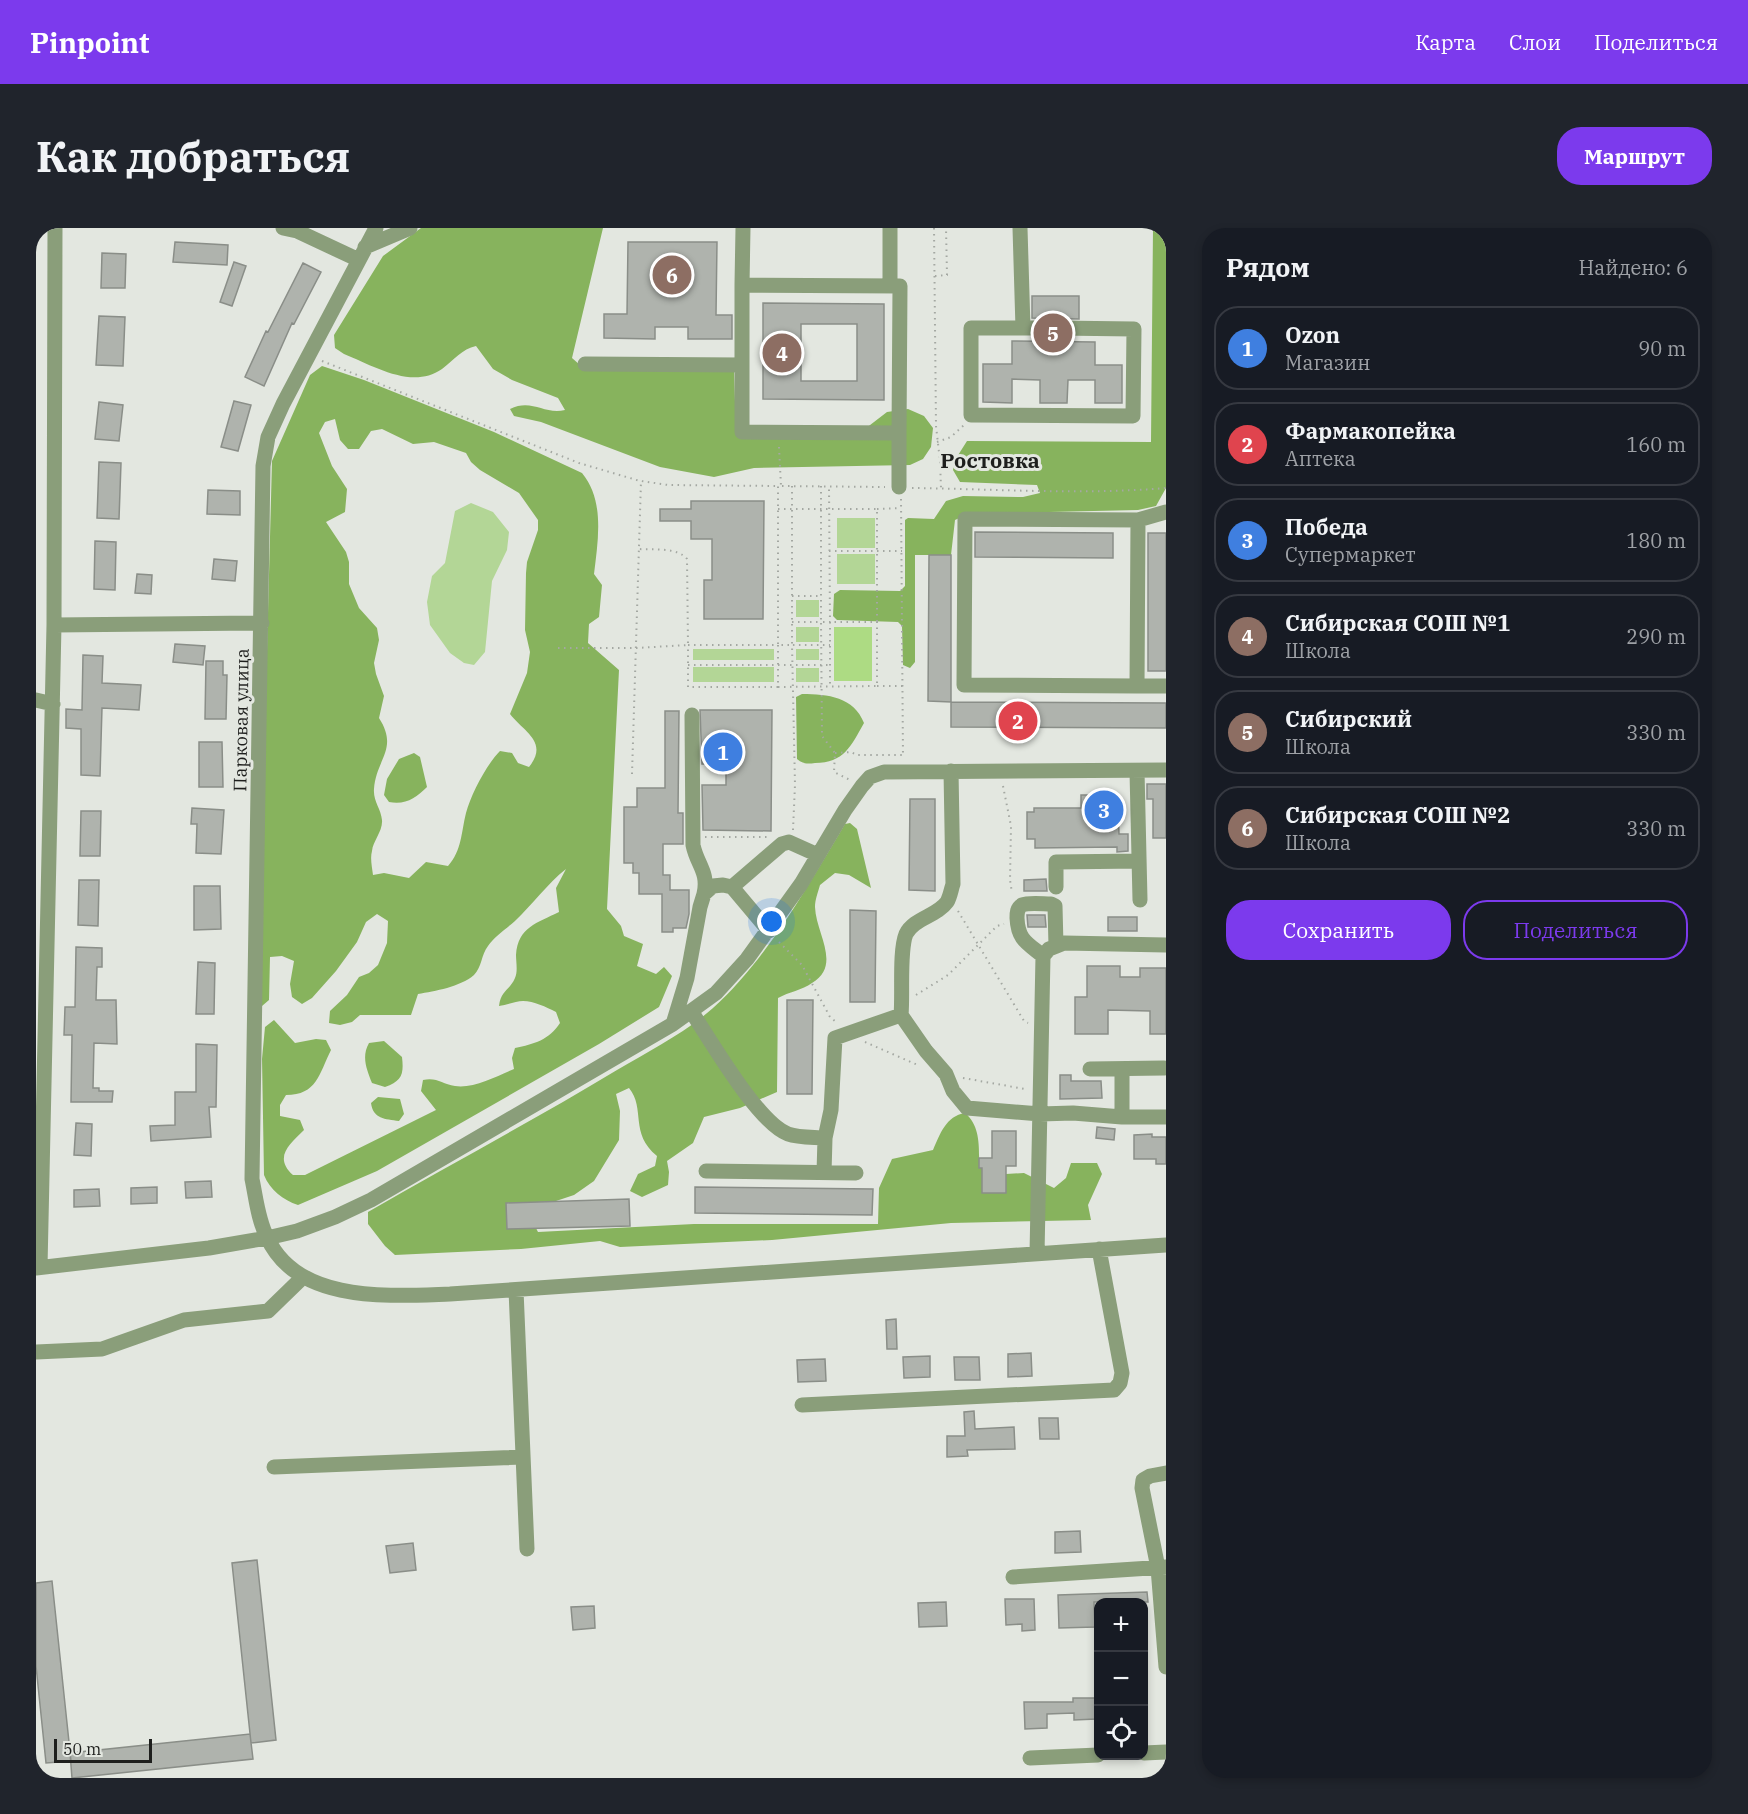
<!DOCTYPE html>
<html lang="ru">
<meta charset="utf-8">
<style>
:root{--surface:#171b24;--page:#20242c;--text:#f1f3f6;--muted:#9ea1a6;--line:#363941;--accent:#7c3aed}
body{margin:0;font-family:"IBM Plex Serif",serif;background:var(--page);color:var(--text)}
.controls{position:absolute;right:18px;bottom:18px;display:grid;overflow:hidden;border-radius:12px;box-shadow:0 3px 9px #0003}
.controls button{width:54px;height:54px;display:grid;place-items:center;padding:0;border:0;border-bottom:2px solid var(--line);background:var(--surface);color:var(--text);font:30px sans-serif}
.scale{position:absolute;left:18px;bottom:15px;width:98px;box-sizing:border-box;padding-left:6px;border:3px solid #1e1f1d;border-top:0;font-size:16px;line-height:21px;white-space:nowrap;color:#1e1f1d;-webkit-text-stroke:4px #e3e7e0;paint-order:stroke}
.you{position:absolute;left:736px;top:694px;width:21px;height:21px;margin:-15px;border:4px solid #fff;border-radius:50%;background:#1a73e8;box-shadow:0 0 0 9px #1a73e833}
.badge{display:grid;place-items:center;width:39px;height:39px;border-radius:50%;background:var(--accent);color:#fff;font-size:20px;font-weight:700}
.pin{position:absolute;translate:-50% -50%;border:3px solid #fff;box-shadow:0 2px 6px #0006}
.list{margin:0;padding:0;list-style:none}
h2{display:flex;justify-content:space-between;align-items:center;height:78px;margin:0;padding:0 24px;font-size:26px}
h2 small{font-size:20px;font-weight:400;color:var(--muted)}
.list li{display:grid;grid-template-columns:39px 1fr auto;gap:18px;align-items:center;box-sizing:border-box;height:84px;margin:0 12px 12px;padding:0 12px;border:2px solid var(--line);border-radius:24px}
.list b{display:block;font-size:22px;white-space:nowrap}
.list p{margin:0;font-size:20px;white-space:nowrap;color:var(--muted)}
.list em{font-size:20px;font-style:normal;color:var(--muted)}
.actions{display:flex;gap:12px;padding:18px 24px}
.actions a{flex:1;padding:14px 0;border:2px solid var(--accent);border-radius:24px;text-align:center;font-size:21px;color:var(--accent)}
.actions .main{background:var(--accent);color:#fff}
.icon{flex:none;width:33px;height:33px;fill:none;stroke:currentColor;stroke-width:2;stroke-linecap:round;stroke-linejoin:round}
.map{position:relative;flex:none;width:1130px;height:1550px;overflow:hidden;border-radius:24px}
header{display:flex;align-items:center;gap:36px;box-sizing:border-box;height:84px;padding:0 30px;background:var(--accent);color:#fff}
header strong{font-size:28px}
nav{display:flex;gap:33px;margin-inline-start:auto;font-size:21px}
.intro{display:flex;align-items:center;justify-content:space-between;box-sizing:border-box;height:144px;padding:0 36px}
h1{margin:0;font-size:42px}
.button{padding:15px 27px;border-radius:24px;background:var(--accent);color:#fff;font-size:21px;font-weight:700}
main{display:flex;gap:36px;padding:0 36px}
aside{flex:1;background:var(--surface);border-radius:24px;box-shadow:0 3px 9px #0003}
.map>svg:first-child{display:block}
.green{fill:#b3d696}
.forest{fill:#87b35d;fill-rule:evenodd}
.water{fill:#addb83}
.building{fill:#afb3ad;stroke:#8a8e88;stroke-width:1.5;fill-rule:evenodd}
.lines{fill:none;stroke-linecap:round;stroke-linejoin:round}
.path{stroke:#a4a8a2;stroke-width:2;stroke-dasharray:1.5 4.5;stroke-linecap:butt}
.minor{stroke:#8a9e7a;stroke-width:15}
.labels{text-anchor:middle;dominant-baseline:central;stroke-width:6;stroke-linejoin:round;paint-order:stroke}
.street-label{font-size:18px;fill:#1e1f1d;stroke:#e3e7e0}
.quarter-label{font-size:21px;font-weight:bold;fill:#1e1f1d;stroke:#e3e7e0}
</style>
<header>
<strong>Pinpoint</strong>
<nav><a>Карта</a><a>Слои</a><a>Поделиться</a></nav>
</header>
<div class="intro"><h1>Как добраться</h1><a class="button">Маршрут</a></div>
<main>
<div class="map">
<svg width="1130" height="1550" viewBox="0 0 1130 1550">
<rect width="100%" height="100%" fill="#e3e7e0"/>
<path class="green" d="M435,275l22,9 16,20 -2,18 -15,31 -7,71 -11,13 -10,-2 -14,-10 -20,-28 -3,-23 5,-26 13,-13 10,-52z
M801,290h38v30h-38z
M801,326h38v30h-38z
M760,372h23v17h-23z
M760,399h23v15h-23z
M657,421h81v11h-81z
M760,421h23v11h-23z
M657,439h81v15h-81z
M760,440h23v14h-23z"/>
<path class="forest" d="M385,0h182l-31,130 8,7 154,6 2,60 125,1 26,-20 21,-3 16,7 9,12 -2,19 -8,12 -13,6 -156,3 -40,9 -54,-10 -119,-45 -27,-6 -4,-7c22,-11 34,6 55,1l-7,-12 -46,-18 -19,-11 -17,-23c-14,3 -22,14 -34,23 -30,21 -68,-3 -98,-15l-9,-6 -1,-13 49,-79z
M1117,0h13v260l-10,18 -18,4 -170,4 -13,6 -4,35h-36v107l-5,6 -7,-3 -1,-39 -4,-4 -61,-2 -4,-4 1,-22 6,-4 60,1 5,-5v-66l3,-2 26,1 12,-18 17,-5 60,1 17,-4 -3,-8 -77,-3 -7,-12 2,-10 12,-19 184,1z
M286,138l42,14 130,52 88,41c23,28 16,67 12,101l8,11 -3,32 -10,7 -1,19 31,27 -12,239 14,17 3,10 19,8 -6,22 19,8 8,-7 8,9 -13,31 -60,37 -222,127 -79,34c-15,-5 -28,-15 -34,-30l-2,-116 3,-32 9,-7 21,23 21,-4 10,1 5,10c-12,24 -14,45 -45,45l-6,10v11l20,4 4,10c-14,14 -31,27 -11,45h12l131,-65 -15,-19 2,-11c14,-3 19,4 32,6 18,3 42,-10 59,-17l-2,-11 3,-10c19,-4 34,-8 45,-25l-4,-11c-10,-5 -22,-11 -33,-11 -7,0 -16,4 -24,5 2,-16 11,-16 16,-28 3,-6 1,-17 1,-23 2,-28 21,-32 43,-43l-3,-24 10,-19c-18,14 -34,36 -51,52 -9,8 -20,15 -27,25 -7,9 -6,21 -14,29 -14,12 -39,16 -56,19l-7,21h-51l-8,7 -12,3 -11,-2 1,-12 17,-16 12,-18 10,-4 9,-8 9,-22 1,-22 -11,-7 -11,8 -9,20 -21,29 -24,27 -10,6 -10,-7 -2,-13 4,-23 -12,-5 -12,1 -1,43 -7,6 -4,-14 14,-531 38,-86zM299,191l5,21 8,9h11l12,-18 11,-2 31,15 21,-2 32,11 5,9 9,8 39,23 19,27v10l-11,32 -1,11 -1,57 5,22 -3,21 -17,41c14,18 39,28 19,53l-11,-4 -6,-10 -12,-2c-13,13 -29,43 -34,62 -5,20 -4,37 -18,53l-22,-4 -17,16 -25,-5 -11,2c-1,-8 -3,-17 -1,-24 1,-10 11,-20 10,-31 -1,-11 -9,-19 -8,-31 2,-30 25,-40 5,-71l5,-22 -8,-22 -2,-11 5,-23 -2,-12 -18,-20 -10,-24v-22l-3,-10 -20,-30 19,-10 2,-23 -15,-23 -13,-33 6,-11z
M766,466c26,0 52,3 62,29 -13,23 -20,40 -49,40 -8,1 -12,1 -18,-4l-1,-62z
M378,525l6,4 7,30c-11,11 -21,18 -38,15l-5,-7 3,-16 12,-20z
M814,595l7,6 14,59 -22,-13 -14,-2 -15,12c-2,7 -5,15 -5,22 1,27 27,58 -3,76 -10,7 -23,9 -34,15l-1,94 -37,16 -36,9 -11,26 -26,18 2,11 -1,13 -26,12 -12,-6 8,-17 17,-8 2,-10c-28,-23 -11,-47 -28,-68l-13,6 4,17 -1,29 -25,41 -20,14 -30,10 -11,17 5,10 156,-8h184l1,-36 13,-29 41,-9c7,-16 13,-34 32,-37 16,13 14,36 14,55h3v25h24v-19l18,-1 30,15 12,-10 5,-15h26l5,11 -14,31 3,15 -140,3 -179,17 -152,7 -20,-6 -79,8 -126,6 -10,-9 -17,-22v-12c83,-48 168,-93 249,-142 32,-19 68,-37 96,-62 53,-47 96,-124 132,-184z
M348,813l18,16c2,17 0,24 -17,30l-13,-4c-5,-13 -11,-26 -3,-40z
M342,869l22,2 4,15 -5,7c-14,-2 -26,-2 -28,-18z"/>
<path class="water" d="M798,399h38v54h-38z"/>
<path class="building" d="M139,14l53,3 -1,20 -54,-3z
M592,14h89l-1,73h16v24h-44v-12h-33v12l-51,-1v-24h23z
M66,25l24,1 -1,34h-24z
M198,34l12,4 -14,40 -12,-4z
M267,35l18,9 -27,52 -2,-1 -28,63 -19,-9 21,-46 2,1z
M996,68h47v23l-47,-1z
M727,75l121,1v96l-121,-1zM765,96h56v57h-56z
M63,88l26,1 -2,49 -27,-1z
M976,113l83,1v23h27v38h-27v-23h-27l-1,23h-27v-23l-28,-1v24l-29,-1v-38h29z
M198,173l17,4 -13,46 -17,-4z
M63,174l24,3 -4,36 -24,-2z
M63,234l22,1 -2,56 -22,-1z
M172,262l32,1v24l-33,-1z
M655,273h73l-1,118h-59v-39h8v-41h-21v-18h-31v-12h31z
M939,304l138,1v25l-138,-1z
M1112,305h18v138h-18z
M59,313l21,1 -1,48 -21,-1z
M893,327h22v147l-23,-1z
M178,331l23,2 -2,20 -23,-2z
M101,346l15,1 -1,19 -16,-1z
M139,416l30,2 -2,19 -30,-3z
M47,427l20,1 -1,27 39,2 -2,25 -37,-2 -2,68 -19,-1v-46l-15,-1v-19l16,1z
M170,433h17v14h4l-1,44h-21z
M915,474l215,1v25l-215,-1z
M664,482h72l-1,121 -68,-1 -1,-45h24v-21h-24z
M629,483h14l-1,102h5v31h-20v31h7v15h19v24l-3,14h-13v4h-11v-38h-23v-21h-6v-10h-9v-56h13v-19h28z
M163,514h23l1,45h-24z
M1111,556h19v54h-13v-39h-6z
M1045,567h16v12h21l1,27h9v17l-11,1v-5l-82,1v-9h-8v-27h7v-4h47z
M874,571h25v92l-26,-1z
M156,580l32,2 -3,44 -25,-1 1,-29h-6z
M45,583h20l-1,45h-20z
M1010,651l1,12h-23v-11z
M43,652h20l-1,46 -20,-1z
M158,658h26l1,43 -27,1z
M814,682l26,1 -1,91h-25z
M991,687h18l1,12h-18z
M1072,689h29v14h-29z
M40,719l26,1v19h-5l-1,33h20l1,44 -23,-1 -1,45h6v3h14l-1,11h-41l1,-67h-8l1,-28h10z
M162,734l17,1 -1,51h-18z
M1051,738h33v11h20v-9h26v66h-16v-23l-42,-1v24h-33v-37h12z
M751,772h26l-1,94h-25z
M160,816l21,1 -1,62h-7l2,30 -60,4 -1,-15 25,-1v-33h21z
M1024,847h11v6h30l1,17 -42,1z
M40,895l16,1 -1,32 -17,-1z
M1061,899l18,2 -1,11 -18,-2z
M956,903h24v35h-10v27h-24v-25h-3v-10h13z
M1116,906v3h14v27h-10v-5h-22v-24z
M175,953l1,16 -26,1 -1,-16z
M121,959v16l-26,1v-16z
M659,959l178,2 -1,26 -177,-2z
M63,961l1,17 -26,1v-17z
M593,971l1,27 -123,3 -1,-26z
M860,1091l1,30h-10l-1,-29z
M995,1125l1,23 -24,1v-23z
M894,1128v21l-26,1 -1,-21z
M918,1129h25l1,23h-25z
M789,1131l1,22 -28,1 -1,-22z
M938,1183l1,18 39,-2 1,22 -48,1 1,6 -21,1v-21h18l-1,-24z
M1003,1190h19l1,21h-19z
M1044,1303l1,21 -26,1v-21z
M377,1315l3,27 -26,3 -4,-27z
M221,1332l19,180 -25,3 -19,-180z
M16,1353l19,180 -25,2 -10,-97v-83z
M1111,1364l1,10h-54l1,25 -36,1 -1,-33z
M969,1371h29l1,31 -13,1v-7l-16,1z
M910,1374l1,24 -28,1 -1,-24z
M558,1378l1,22 -22,2 -2,-23z
M1037,1470h22l1,21 -22,1v-7l-27,1v14l-22,1 -1,-27h49z
M214,1506l3,25 -181,19 -2,-25z"/>
<g class="lines">
<path class="path" d="M898,0l2,198 4,35 1,27
M899,48l12,-1 -1,-47
M286,133l257,102 61,18
M901,214l14,-5 13,-12
M743,219l2,39
M756,258v159h-14v-159l107,1
M785,258v136h9l-1,-136
M876,260c85,1 170,7 254,0
M865,271l2,258
M742,281h99v113
M841,281l24,-1
M793,323h73
M756,368h29
M756,394h29l1,114 13,17 -1,19 16,8
M652,417h90v42h-90z
M522,420h78l52,-3 -1,-86c-9,-12 -35,-9 -49,-10
M652,437h142
M841,458h26
M742,459l99,-1v-64h-47v64
M799,525l16,-1 6,3h46
M596,546l9,-293 27,4 109,1
M967,558l8,40 -1,54 2,13
M757,602l2,-45 -3,-140h38
M669,609h64
M922,683l66,110 4,2
M743,714l23,23 28,52 6,5
M880,767l32,-20 49,-49 7,-2
M829,814l55,24
M927,850l62,11"/>
<path class="minor" d="M247,0l14,3 62,29
M340,0l-93,176 -15,33 -5,29 -11,713c4,19 6,41 15,58 30,67 123,59 183,57l716,-49
M984,0l3,100
M329,19l45,-19
M706,57l158,1 -1,147 -157,-1z
M706,57l1,-57
M854,58v-58
M1014,100h-79v87l162,1 1,-87 -77,-1
M549,136l157,1
M863,259v-54
M1102,292l28,-8
M18,397l208,-2
M1101,458l1,-166 -173,-1 -1,166 173,1h29
M0,472l17,4
M656,487l1,130c4,20 16,27 11,49
M1101,543l3,129
M696,659l50,-43 7,-2 29,13
M1020,659v-25l83,-1
M1007,728c-16,-13 -25,-16 -26,-38 0,-5 0,-10 5,-13 7,-3 21,-1 29,-1l4,2 1,40
M655,783c20,30 67,112 97,123 11,4 26,3 37,4
M865,787l25,36 20,23 7,17 14,17 73,6 33,-1 49,4h44
M637,796l14,-46 13,-71 4,-13 9,-8 10,-1 9,2 37,44
M1054,841l74,-1
M1086,841v48
M670,943l150,2
M788,945l1,-35 6,-28 4,-72 66,-23c2,-20 -2,-64 5,-81 8,-16 31,-18 41,-32 3,-5 4,-12 6,-18l-2,-113
M1001,1026l6,-298 6,-7 15,-6 102,2
M4,1039l14,-642 1,-397
M0,1040l173,-20 58,-10 30,-7 38,-14 36,-17 302,-176 43,-31 31,-34 54,-75 44,-74 17,-24 8,-9 14,-5 282,-2
M480,1062l11,259
M0,1124l66,-3 82,-29 84,-9 35,-34
M766,1177l312,-15 6,-7 2,-10 -23,-124
M238,1239l249,-10
M1130,1245l-16,3 -7,4 -1,8 16,80 8,99
M977,1349l153,-10
M1108,1525l22,-1
M994,1530l68,-3"/>
</g>
<g class="labels">
<g class="street-label">
<text transform="translate(205 492) rotate(-89)">Парковая улица</text>
</g>
<g class="quarter-label">
<text x="954" y="232">Ростовка</text>
</g>
</g>
</svg>
<div class="controls">
<button>+</button>
<button>−</button>
<button><svg class="icon" aria-label="locate" viewBox="0 0 24 24"><circle cx="12" cy="12" r="6"/><path d="M12 2v4M12 18v4M2 12h4M18 12h4"/></svg></button>
</div>
<div class="scale">50 m</div>
<div class="you"></div>
<div class="pin badge" style="left:687px;top:524px;background:#3f7fe0">1</div>
<div class="pin badge" style="left:982px;top:493px;background:#e0444e">2</div>
<div class="pin badge" style="left:1068px;top:582px;background:#3f7fe0">3</div>
<div class="pin badge" style="left:746px;top:125px;background:#8d6e63">4</div>
<div class="pin badge" style="left:1017px;top:105px;background:#8d6e63">5</div>
<div class="pin badge" style="left:636px;top:47px;background:#8d6e63">6</div>
</div>
<aside>
<h2>Рядом<small>Найдено: 6</small></h2>
<ul class="list">
<li><span class="badge" style="background:#3f7fe0">1</span><div><b>Ozon</b><p>Магазин</p></div><em>90 m</em></li>
<li><span class="badge" style="background:#e0444e">2</span><div><b>Фармакопейка</b><p>Аптека</p></div><em>160 m</em></li>
<li><span class="badge" style="background:#3f7fe0">3</span><div><b>Победа</b><p>Супермаркет</p></div><em>180 m</em></li>
<li><span class="badge" style="background:#8d6e63">4</span><div><b>Сибирская СОШ №1</b><p>Школа</p></div><em>290 m</em></li>
<li><span class="badge" style="background:#8d6e63">5</span><div><b>Сибирский</b><p>Школа</p></div><em>330 m</em></li>
<li><span class="badge" style="background:#8d6e63">6</span><div><b>Сибирская СОШ №2</b><p>Школа</p></div><em>330 m</em></li>
</ul>
<div class="actions"><a class="main">Сохранить</a><a>Поделиться</a></div>
</aside>
</main>
